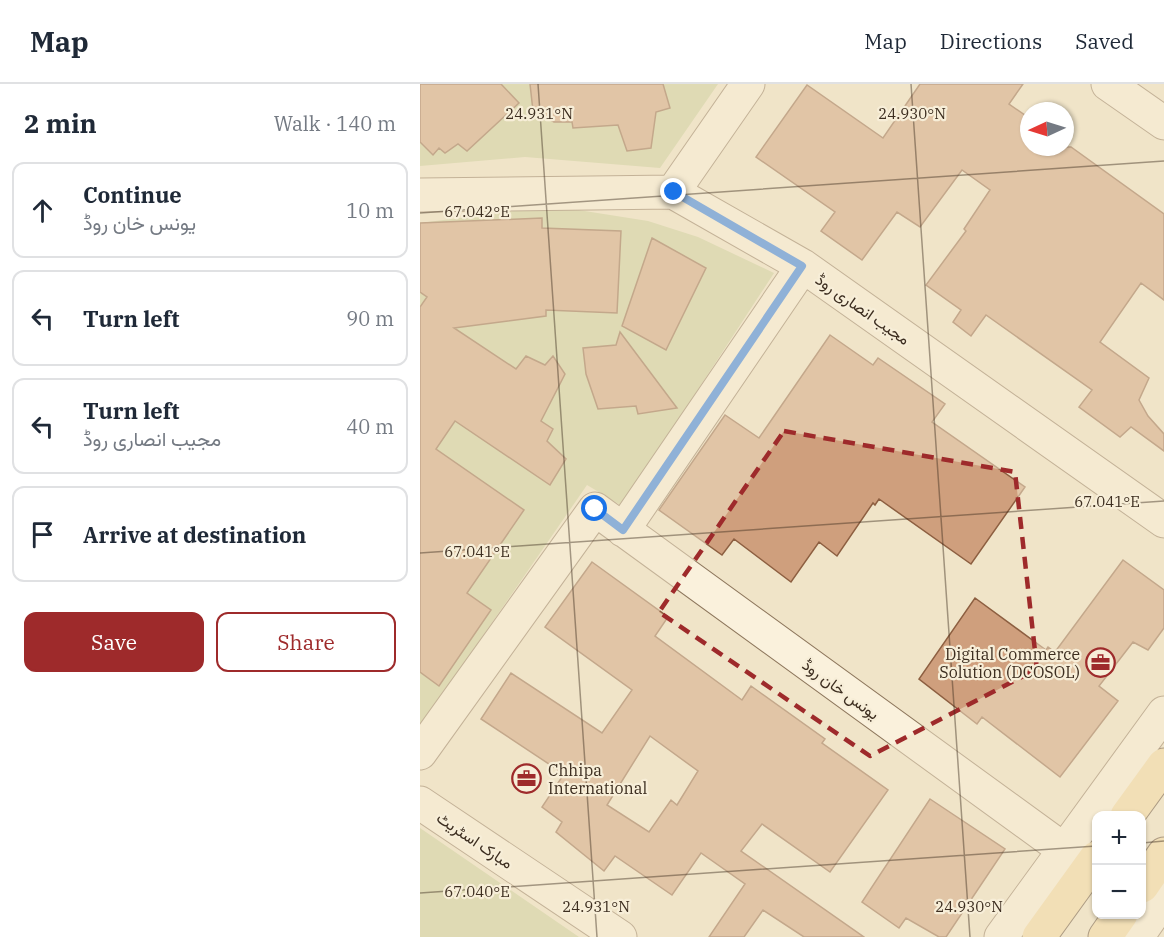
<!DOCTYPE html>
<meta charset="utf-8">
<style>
:root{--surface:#fff;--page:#f6f6f7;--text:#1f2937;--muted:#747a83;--line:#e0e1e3;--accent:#9e2a2b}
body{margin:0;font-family:"IBM Plex Serif",Vazirmatn,serif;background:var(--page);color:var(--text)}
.controls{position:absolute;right:18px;bottom:18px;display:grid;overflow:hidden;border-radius:12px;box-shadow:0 2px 4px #0004}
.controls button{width:54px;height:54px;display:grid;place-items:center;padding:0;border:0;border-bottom:2px solid var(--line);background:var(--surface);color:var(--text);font:30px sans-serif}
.compass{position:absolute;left:600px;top:18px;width:54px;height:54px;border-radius:50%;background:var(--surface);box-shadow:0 2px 4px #0004;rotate:266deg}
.stop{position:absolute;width:18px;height:18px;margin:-14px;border:4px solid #1a73e8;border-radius:50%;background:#fff}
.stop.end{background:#1a73e8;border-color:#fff;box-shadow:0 2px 6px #0008}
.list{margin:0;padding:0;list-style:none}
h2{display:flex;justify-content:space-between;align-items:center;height:78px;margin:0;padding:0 24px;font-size:26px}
h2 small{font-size:20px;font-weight:400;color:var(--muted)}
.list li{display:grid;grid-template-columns:39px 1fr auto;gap:18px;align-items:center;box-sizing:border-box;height:96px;margin:0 12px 12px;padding:0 12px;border:2px solid var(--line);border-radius:12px}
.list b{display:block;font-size:22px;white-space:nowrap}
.list p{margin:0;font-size:20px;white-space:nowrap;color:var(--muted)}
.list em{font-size:20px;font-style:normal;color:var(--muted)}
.actions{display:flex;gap:12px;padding:18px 24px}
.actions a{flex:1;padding:14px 0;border:2px solid var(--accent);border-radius:12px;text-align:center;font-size:21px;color:var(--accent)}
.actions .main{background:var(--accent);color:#fff}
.icon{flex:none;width:33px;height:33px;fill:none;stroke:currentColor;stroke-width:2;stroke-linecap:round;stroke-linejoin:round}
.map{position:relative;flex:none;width:744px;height:853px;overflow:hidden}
header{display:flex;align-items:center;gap:36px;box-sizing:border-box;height:84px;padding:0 30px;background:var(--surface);border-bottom:2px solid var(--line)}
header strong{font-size:28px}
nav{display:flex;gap:33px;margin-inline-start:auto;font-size:21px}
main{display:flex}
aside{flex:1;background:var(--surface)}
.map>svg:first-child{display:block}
.green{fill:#c9cf9b}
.building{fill:#cf9f7d;stroke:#8d5f41;stroke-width:1.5;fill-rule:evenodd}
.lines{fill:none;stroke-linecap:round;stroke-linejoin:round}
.minor-casing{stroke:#8d765c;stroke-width:35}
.major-casing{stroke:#5b4430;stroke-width:35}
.minor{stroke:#faf1dc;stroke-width:33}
.major{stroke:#f3d9a0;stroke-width:33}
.route{stroke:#1a73e8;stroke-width:8}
.marked{fill:none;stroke:#9e2a2b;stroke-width:4.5;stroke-dasharray:12 8;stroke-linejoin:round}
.ticks{fill:none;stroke:#3d2e20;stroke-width:1.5;stroke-opacity:0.45}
.labels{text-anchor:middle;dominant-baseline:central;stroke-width:4.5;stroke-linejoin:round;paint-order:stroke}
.street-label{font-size:16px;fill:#3d2e20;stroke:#f7eed8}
.poi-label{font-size:16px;fill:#3d2e20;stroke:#f7eed8;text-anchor:end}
.ticks-label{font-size:15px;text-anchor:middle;fill:#3d2e20;stroke:#f7eed8;stroke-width:4.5;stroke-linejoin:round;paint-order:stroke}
</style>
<header>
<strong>Map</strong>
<nav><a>Map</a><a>Directions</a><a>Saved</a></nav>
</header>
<main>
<aside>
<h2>2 min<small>Walk · 140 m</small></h2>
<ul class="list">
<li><svg class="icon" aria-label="ahead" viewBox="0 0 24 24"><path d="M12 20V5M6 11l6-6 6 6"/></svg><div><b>Continue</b><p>یونس خان روڈ</p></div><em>10 m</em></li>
<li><svg class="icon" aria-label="left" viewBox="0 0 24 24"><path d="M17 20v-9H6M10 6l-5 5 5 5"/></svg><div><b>Turn left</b></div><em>90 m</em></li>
<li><svg class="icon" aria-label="left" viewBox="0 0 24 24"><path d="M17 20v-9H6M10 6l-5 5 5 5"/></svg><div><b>Turn left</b><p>مجیب انصاری روڈ</p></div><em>40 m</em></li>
<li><svg class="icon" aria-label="arrive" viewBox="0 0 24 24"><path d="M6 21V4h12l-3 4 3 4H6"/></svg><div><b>Arrive at destination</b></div></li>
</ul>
<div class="actions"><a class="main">Save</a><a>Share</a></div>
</aside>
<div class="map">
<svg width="744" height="853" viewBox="0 0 744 853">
<rect width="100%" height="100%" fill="#f0e4c8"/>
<path class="green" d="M0,0h298l-58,84 -135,-11 -105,9z
M133,122l95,15 50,16 76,36 -152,233 -35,-21 -167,242v-504z
M0,744l159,109h-159z"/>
<path class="building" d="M0,0h81l18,19 -52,48 -9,-7 -13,9 -6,-5 -6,7 -13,-13z
M110,0h133l7,24 -14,4 -5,36 -24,3 -9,-26 -45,3 -1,-6h-18l-21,-11z
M500,0h103l-14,20 20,14v29h42l93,67v86l-23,-17 -41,59 49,36 -10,22 9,16 16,18v17l-33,-24 -11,10 -41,-30 13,-17 -106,-75 -15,21 -18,-14 8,-12 -35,-25 40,-54 -2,-2 26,-39 -28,-20 -42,57 -23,-15 -35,48 -41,-29 14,-19 -79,-55 51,-72 76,53z
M122,134v10l79,3 -4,82 -71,-3v6l-92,12 62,41 10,-13 19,9 8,-9 12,18 -24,47 12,8 -6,12 19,18 -16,26 -95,-64 -19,28 88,61 -57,83 24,17 -52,76 -19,-14v-365l7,-10 -7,-5v-69z
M232,154l54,30 -40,82 -44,-24z
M200,248l57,76 -39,6 -2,-8 -38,3 -12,-35 -3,-26 33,-3z
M410,251l43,30 5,-7 67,46 -13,18 93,65 -54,77 -92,-65 -4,6 -2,-2 -36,53 -18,-14 -28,40 -57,-43 -12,16 -63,-45 66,-95 34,23z
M703,476l41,30v38l-16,22 -15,-8 -34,44 19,15 -58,76 -78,-60 -5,7 -58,-45 56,-81 71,52 2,-3 7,5z
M172,478l76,55 -13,19 87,64 9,-14 74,53 -3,4 66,47 -58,82 -68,-48 -21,27 123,86h-60l-41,-27 -19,27h-35l36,-53 -44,-31 -29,42 -57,-39 -11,15 -48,-39 6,-10 -20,-15 22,-33 -83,-55 30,-46 91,60 30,-43 -87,-63zM230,652l48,35 -21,34 -6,-5 -22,32 -42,-27z
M510,715l75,50 -59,88h-7l-33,-19 -7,10 -37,-26z"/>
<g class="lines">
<defs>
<path id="minor" d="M688,0l56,39
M253,108l75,-108
M0,111l253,-3 130,74 361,255
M203,446l180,-264
M0,669l175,-244 494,359
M0,719l200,134
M581,853l163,-224
M717,853l27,-39"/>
<path id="major" d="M707,732l37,-51
M722,802l22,-32
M619,853l57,-79
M685,853l16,-23"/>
</defs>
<use href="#minor" class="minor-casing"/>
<use href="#major" class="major-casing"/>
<use href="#minor" class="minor"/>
<use href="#major" class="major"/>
</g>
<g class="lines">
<path class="route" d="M175,425l28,21 179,-264 -128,-74"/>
</g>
<path d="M0 0H744V853H0ZM364,347l231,41 22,197 -167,87 -211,-144z" fill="#f0e4c8" fill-opacity=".55" fill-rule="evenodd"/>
<path class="marked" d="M364,347l231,41 22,197 -167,87 -211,-144z"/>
<path class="ticks" d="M118,0l59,853M491,0l59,853M0,129l744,-52M0,469l744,-52M722,759l22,-2M0,809l676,-47"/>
<defs>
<symbol id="office-ring" viewBox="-11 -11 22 22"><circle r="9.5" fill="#f7eed8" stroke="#9e2a2b" stroke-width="1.5"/><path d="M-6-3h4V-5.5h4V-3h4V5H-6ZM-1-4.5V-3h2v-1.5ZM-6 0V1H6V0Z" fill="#9e2a2b"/></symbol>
</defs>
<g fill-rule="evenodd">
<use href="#office-ring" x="664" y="562" width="33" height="33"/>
<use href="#office-ring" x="90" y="678" width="33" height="33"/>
</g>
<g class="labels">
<g class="street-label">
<text transform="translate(443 225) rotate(35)">مجیب انصاری روڈ</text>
<text transform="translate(421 605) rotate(36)">یونس خان روڈ</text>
<text transform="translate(55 756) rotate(34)">مبارک اسٹریٹ</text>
</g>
<g class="poi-label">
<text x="660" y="570">Digital Commerce<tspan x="660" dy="18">Solution (DCOSOL)</tspan></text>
<text x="128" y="686" text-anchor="start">Chhipa<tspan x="128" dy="18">International</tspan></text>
</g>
</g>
<g class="ticks-label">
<text x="119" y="35">24.931°N</text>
<text x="492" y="35">24.930°N</text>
<text x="57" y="133">67.042°E</text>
<text x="687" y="423">67.041°E</text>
<text x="57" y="473">67.041°E</text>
<text x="57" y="813">67.040°E</text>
<text x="176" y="828">24.931°N</text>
<text x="549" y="828">24.930°N</text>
</g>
</svg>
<div class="controls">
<button>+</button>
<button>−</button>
</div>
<svg class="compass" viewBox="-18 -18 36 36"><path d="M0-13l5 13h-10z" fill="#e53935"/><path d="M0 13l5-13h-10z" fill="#747a83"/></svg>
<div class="stop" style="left:175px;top:425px"></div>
<div class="stop end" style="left:254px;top:108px"></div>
</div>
</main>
